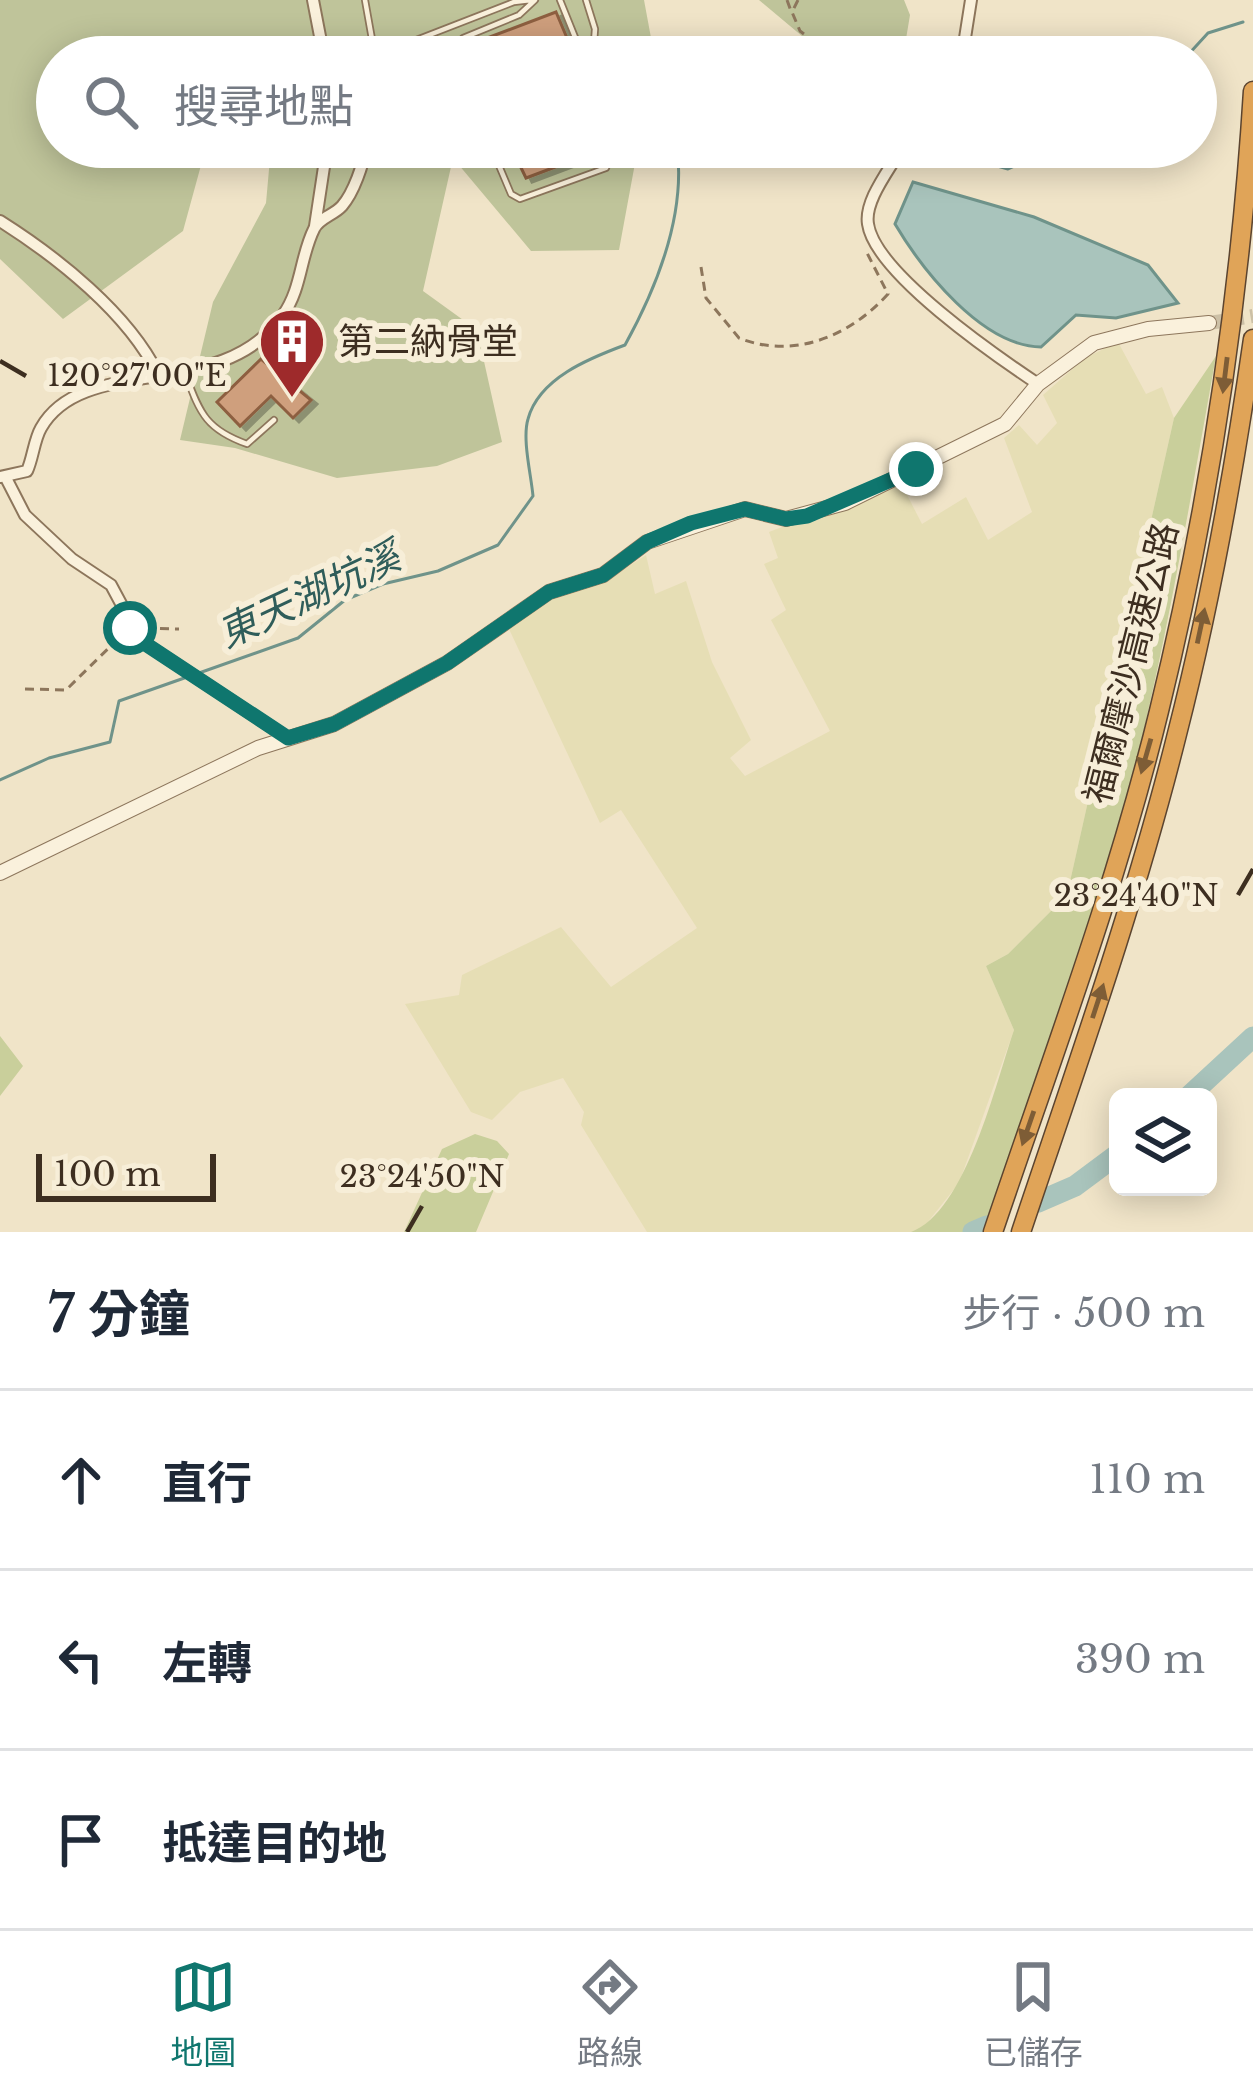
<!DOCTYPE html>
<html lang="zh-TW">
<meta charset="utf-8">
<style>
:root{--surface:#fff;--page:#f2f2f3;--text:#1f2937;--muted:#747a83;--line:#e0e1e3;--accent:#0f766e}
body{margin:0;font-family:"Libre Baskerville","Noto Sans TC",serif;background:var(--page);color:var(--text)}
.controls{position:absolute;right:36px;bottom:36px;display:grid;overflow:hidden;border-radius:18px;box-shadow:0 6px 30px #0003}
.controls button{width:108px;height:108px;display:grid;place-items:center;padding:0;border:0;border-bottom:3px solid var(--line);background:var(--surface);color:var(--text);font:60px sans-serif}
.scale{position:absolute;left:36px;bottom:30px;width:180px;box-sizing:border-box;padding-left:12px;border:6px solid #3d2e20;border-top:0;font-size:33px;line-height:42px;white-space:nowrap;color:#3d2e20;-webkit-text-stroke:9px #f7eed8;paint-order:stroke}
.stop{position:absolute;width:36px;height:36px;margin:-27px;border:9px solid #0f766e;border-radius:50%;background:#fff}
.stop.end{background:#0f766e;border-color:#fff;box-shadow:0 3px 12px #0008}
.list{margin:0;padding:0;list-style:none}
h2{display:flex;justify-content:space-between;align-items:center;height:156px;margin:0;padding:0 48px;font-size:51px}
h2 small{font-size:39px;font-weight:400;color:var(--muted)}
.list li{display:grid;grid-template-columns:78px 1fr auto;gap:36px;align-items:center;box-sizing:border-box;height:180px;padding:0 48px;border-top:3px solid var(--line)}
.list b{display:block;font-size:45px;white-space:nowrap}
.list em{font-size:39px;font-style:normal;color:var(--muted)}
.icon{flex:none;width:66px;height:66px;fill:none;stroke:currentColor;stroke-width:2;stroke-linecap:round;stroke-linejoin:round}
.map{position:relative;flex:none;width:1253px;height:1232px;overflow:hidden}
.search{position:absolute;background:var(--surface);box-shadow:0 6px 30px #0003;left:36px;right:36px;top:36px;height:132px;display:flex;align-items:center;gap:30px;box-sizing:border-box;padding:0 42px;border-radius:66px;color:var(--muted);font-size:45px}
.sheet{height:696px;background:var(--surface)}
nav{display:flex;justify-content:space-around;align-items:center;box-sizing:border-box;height:168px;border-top:3px solid var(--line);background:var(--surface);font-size:33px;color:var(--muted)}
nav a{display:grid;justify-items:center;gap:6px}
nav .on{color:var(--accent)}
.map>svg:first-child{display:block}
.farmland{fill:#e6deb5}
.green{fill:#c9cf9b}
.cemetery{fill:#bfc49a}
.water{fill:#a9c4bc;stroke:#6f938a;stroke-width:3}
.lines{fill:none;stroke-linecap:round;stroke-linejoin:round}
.stream{stroke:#6f938a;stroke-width:3}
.river{stroke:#a9c4bc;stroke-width:21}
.building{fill:#cf9f7d;stroke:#8d5f41;stroke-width:3;filter:url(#shadow)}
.tertiary-tunnel{stroke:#ccc0a6;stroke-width:14;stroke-dasharray:14 7;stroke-linecap:butt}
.service-casing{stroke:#8d765c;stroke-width:8}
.minor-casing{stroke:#8d765c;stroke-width:14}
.tertiary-casing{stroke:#8d765c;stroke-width:16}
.motorway-casing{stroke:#5b4430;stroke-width:21}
.path{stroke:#8d765c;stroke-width:3;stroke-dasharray:9 6;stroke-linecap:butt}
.service{stroke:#faf1dc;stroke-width:4.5}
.minor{stroke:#faf1dc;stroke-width:10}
.tertiary{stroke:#faf1dc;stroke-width:14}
.motorway{stroke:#e0a458;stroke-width:18}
.oneway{fill:#7e5d36}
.route{stroke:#0f766e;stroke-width:15}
.ticks{fill:none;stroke:#3d2e20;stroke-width:4.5}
.labels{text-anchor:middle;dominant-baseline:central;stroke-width:12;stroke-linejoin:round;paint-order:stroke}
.poi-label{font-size:36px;fill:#3d2e20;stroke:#f7eed8;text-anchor:start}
.street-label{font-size:36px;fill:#3d2e20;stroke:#f7eed8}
.water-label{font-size:39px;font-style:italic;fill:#2f5d5a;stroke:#f7eed8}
.ticks-label{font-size:30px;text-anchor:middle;fill:#3d2e20;stroke:#f7eed8;stroke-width:12;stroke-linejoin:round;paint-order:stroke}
</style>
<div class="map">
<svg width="1253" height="1232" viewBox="0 0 1253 1232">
<defs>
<filter id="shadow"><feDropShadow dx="6" dy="4" stdDeviation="0" flood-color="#0004"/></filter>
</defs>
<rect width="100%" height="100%" fill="#f0e4c8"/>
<path class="farmland" d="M1118,342l28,52 16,-7 12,31 -107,477 -59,59 -22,12 28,64 -55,153 -36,45 -12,4h-264l-66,-107 3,-13 -21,-34 -43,14 -28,28 -21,-8 -66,-108 54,-9 3,-20 99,-48 50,60 86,-59 -76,-118 -21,13 -91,-194 32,-26 65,-22 40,-26 9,39 31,-13 26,81 39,78 -21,18 15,18 85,-45 -59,-111 15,-10 -22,-46 14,-6 -9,-26 131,-51 22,43 44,-27 22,43 44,-28 -28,-74 15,-13 18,20 20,-22 -14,-28 42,-37z"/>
<path class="green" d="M1216,356c-27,151 -52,302 -91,450 -38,144 -93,285 -143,426h-71c55,-20 85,-150 103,-202l-28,-64 22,-12 59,-59 107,-477z
M0,1036l23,30 -23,30z
M475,1134l22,7 12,13 -33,78h-72l38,-83z"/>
<path class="cemetery" d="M0,0h644l10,54 -597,3v90h149l-23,84 -120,88 -63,-60z
M759,0h145l6,15 -7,42h-76z
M271,147h367l-19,103 -88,1 -78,-93 -30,133 54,39 25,112 -65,24 -100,12 -102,-30 -55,-8 33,-138 53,-99z"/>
<path class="water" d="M913,182l121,35 114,48 30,38 -62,15 -40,-3 -35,32c-59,-1 -118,-76 -146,-123z"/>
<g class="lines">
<path class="stream" d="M670,57l44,-19 35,19
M1186,57l22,-24 35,-11
M928,147l80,22 46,-22
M199,673l99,-35 47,-38 38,-16 55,-13 60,-26 35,-49c-2,-22 -11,-57 -5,-77 11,-41 62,-61 97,-74 32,-58 61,-130 52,-198
M0,780l49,-22 61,-16 9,-41 71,-25"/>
<path class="river" d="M1188,1097l65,-60
M1038,1202l37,-16 43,-32
M973,1232l14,-6"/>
</g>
<path class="building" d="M556,12l19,45h-96l-5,-14z
M511,147h95v1l-80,30z
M261,359l50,41 -18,18 -22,-22 -31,30 -23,-24z"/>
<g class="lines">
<path class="tertiary-tunnel" d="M1209,323l44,-7"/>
<defs>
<path id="service" d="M365,0l10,56 139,-54 17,-2
M560,0l23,57
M586,0l9,29 -2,28
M459,57l4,-19 56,-23 16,-15
M475,147h19
M492,149l19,45 9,5 86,-31 8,-21
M186,375c14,40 22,55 61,69l27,-24"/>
<path id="minor" d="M313,0l11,57
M375,57v-1
M962,57l9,-57
M902,147c-11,21 -38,53 -34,77 7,49 128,132 170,160
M0,221c57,36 128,92 158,153
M315,226l12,-79
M0,477l27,-6c6,-13 7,-31 14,-43 43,-76 181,-24 242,-113 19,-27 17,-58 31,-86 5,-11 20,-14 28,-23 12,-14 21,-41 24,-59
M7,480l18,35 47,44 39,26 30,56 147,97"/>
<path id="tertiary" d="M0,873l258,-125 76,-24 113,-61 102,-71 54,-17 44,-33 98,-33 41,10 59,-16 160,-79 33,-40 56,-41 54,-14 61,-6"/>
<path id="motorway" d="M993,1232c58,-172 123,-344 166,-521 50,-204 81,-410 94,-620
M1021,1232c55,-164 114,-329 156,-498 33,-129 57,-262 76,-395"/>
</defs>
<use href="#service" class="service-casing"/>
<use href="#minor" class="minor-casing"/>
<use href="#tertiary" class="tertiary-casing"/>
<use href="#motorway" class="motorway-casing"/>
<path class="path" d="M787,0l4,11
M798,0l-6,12 8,19 34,26
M701,267l5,31 33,40c55,22 111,-2 149,-44l-23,-45
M145,628l34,1
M25,689l41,1 59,-58"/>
<use href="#service" class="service"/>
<use href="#minor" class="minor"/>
<use href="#tertiary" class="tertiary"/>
<use href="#motorway" class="motorway"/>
</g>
<defs><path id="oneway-solid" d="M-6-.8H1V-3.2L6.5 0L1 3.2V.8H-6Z" transform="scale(3)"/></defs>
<g class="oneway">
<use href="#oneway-solid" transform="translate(1225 375) rotate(97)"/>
<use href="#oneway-solid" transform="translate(1201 626) rotate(-78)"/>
<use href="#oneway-solid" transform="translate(1146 756) rotate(106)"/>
<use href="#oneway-solid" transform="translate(1098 1001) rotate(-72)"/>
<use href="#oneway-solid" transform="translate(1028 1128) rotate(109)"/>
</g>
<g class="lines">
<path class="route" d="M130,628l11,13 147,97 46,-14 113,-61 102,-71 54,-17 44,-33 44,-19 54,-14 41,10 21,-3 109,-47"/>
</g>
<path class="ticks" d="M0,361l26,15M1238,895l15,-26M407,1232l15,-26"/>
<defs>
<symbol id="building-pin" viewBox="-11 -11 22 30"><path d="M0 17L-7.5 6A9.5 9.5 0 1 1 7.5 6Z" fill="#9e2a2b" stroke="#f7eed8"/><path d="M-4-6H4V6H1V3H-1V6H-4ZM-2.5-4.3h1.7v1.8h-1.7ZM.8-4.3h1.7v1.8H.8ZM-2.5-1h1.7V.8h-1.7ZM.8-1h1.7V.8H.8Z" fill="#fff"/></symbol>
</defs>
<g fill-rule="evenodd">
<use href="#building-pin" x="254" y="303" width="76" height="104"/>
</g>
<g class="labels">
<g class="poi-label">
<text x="338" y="341">第二納骨堂</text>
</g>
<g class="street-label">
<text transform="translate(1131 663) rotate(-76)">福爾摩沙高速公路</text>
</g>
<g class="water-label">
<text transform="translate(309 595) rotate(-25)">東天湖坑溪</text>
</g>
</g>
<g class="ticks-label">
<text x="137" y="386">120°27'00"E</text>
<text x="1136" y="906">23°24'40"N</text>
<text x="422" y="1187">23°24'50"N</text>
</g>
</svg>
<div class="controls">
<button><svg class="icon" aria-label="layers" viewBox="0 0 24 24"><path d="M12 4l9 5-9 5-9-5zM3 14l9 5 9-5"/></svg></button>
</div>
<div class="scale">100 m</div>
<div class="stop" style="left:130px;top:628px"></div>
<div class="stop end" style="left:916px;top:469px"></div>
<div class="search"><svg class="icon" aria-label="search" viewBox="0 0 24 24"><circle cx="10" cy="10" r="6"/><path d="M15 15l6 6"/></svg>搜尋地點</div>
</div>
<section class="sheet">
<h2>7 分鐘<small>步行 · 500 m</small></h2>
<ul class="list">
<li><svg class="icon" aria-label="ahead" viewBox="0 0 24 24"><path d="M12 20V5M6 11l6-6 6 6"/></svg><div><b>直行</b></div><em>110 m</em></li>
<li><svg class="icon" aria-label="left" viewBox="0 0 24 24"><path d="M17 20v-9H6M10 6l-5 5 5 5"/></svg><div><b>左轉</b></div><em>390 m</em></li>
<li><svg class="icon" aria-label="arrive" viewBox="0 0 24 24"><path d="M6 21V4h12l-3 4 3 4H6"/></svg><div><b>抵達目的地</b></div></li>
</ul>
</section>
<nav>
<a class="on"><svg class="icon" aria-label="map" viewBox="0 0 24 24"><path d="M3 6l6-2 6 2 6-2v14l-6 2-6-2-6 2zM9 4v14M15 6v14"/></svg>地圖</a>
<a><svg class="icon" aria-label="directions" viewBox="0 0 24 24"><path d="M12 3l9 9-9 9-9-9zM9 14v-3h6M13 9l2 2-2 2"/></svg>路線</a>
<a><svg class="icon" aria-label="saved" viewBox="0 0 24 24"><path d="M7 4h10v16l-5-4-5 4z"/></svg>已儲存</a>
</nav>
